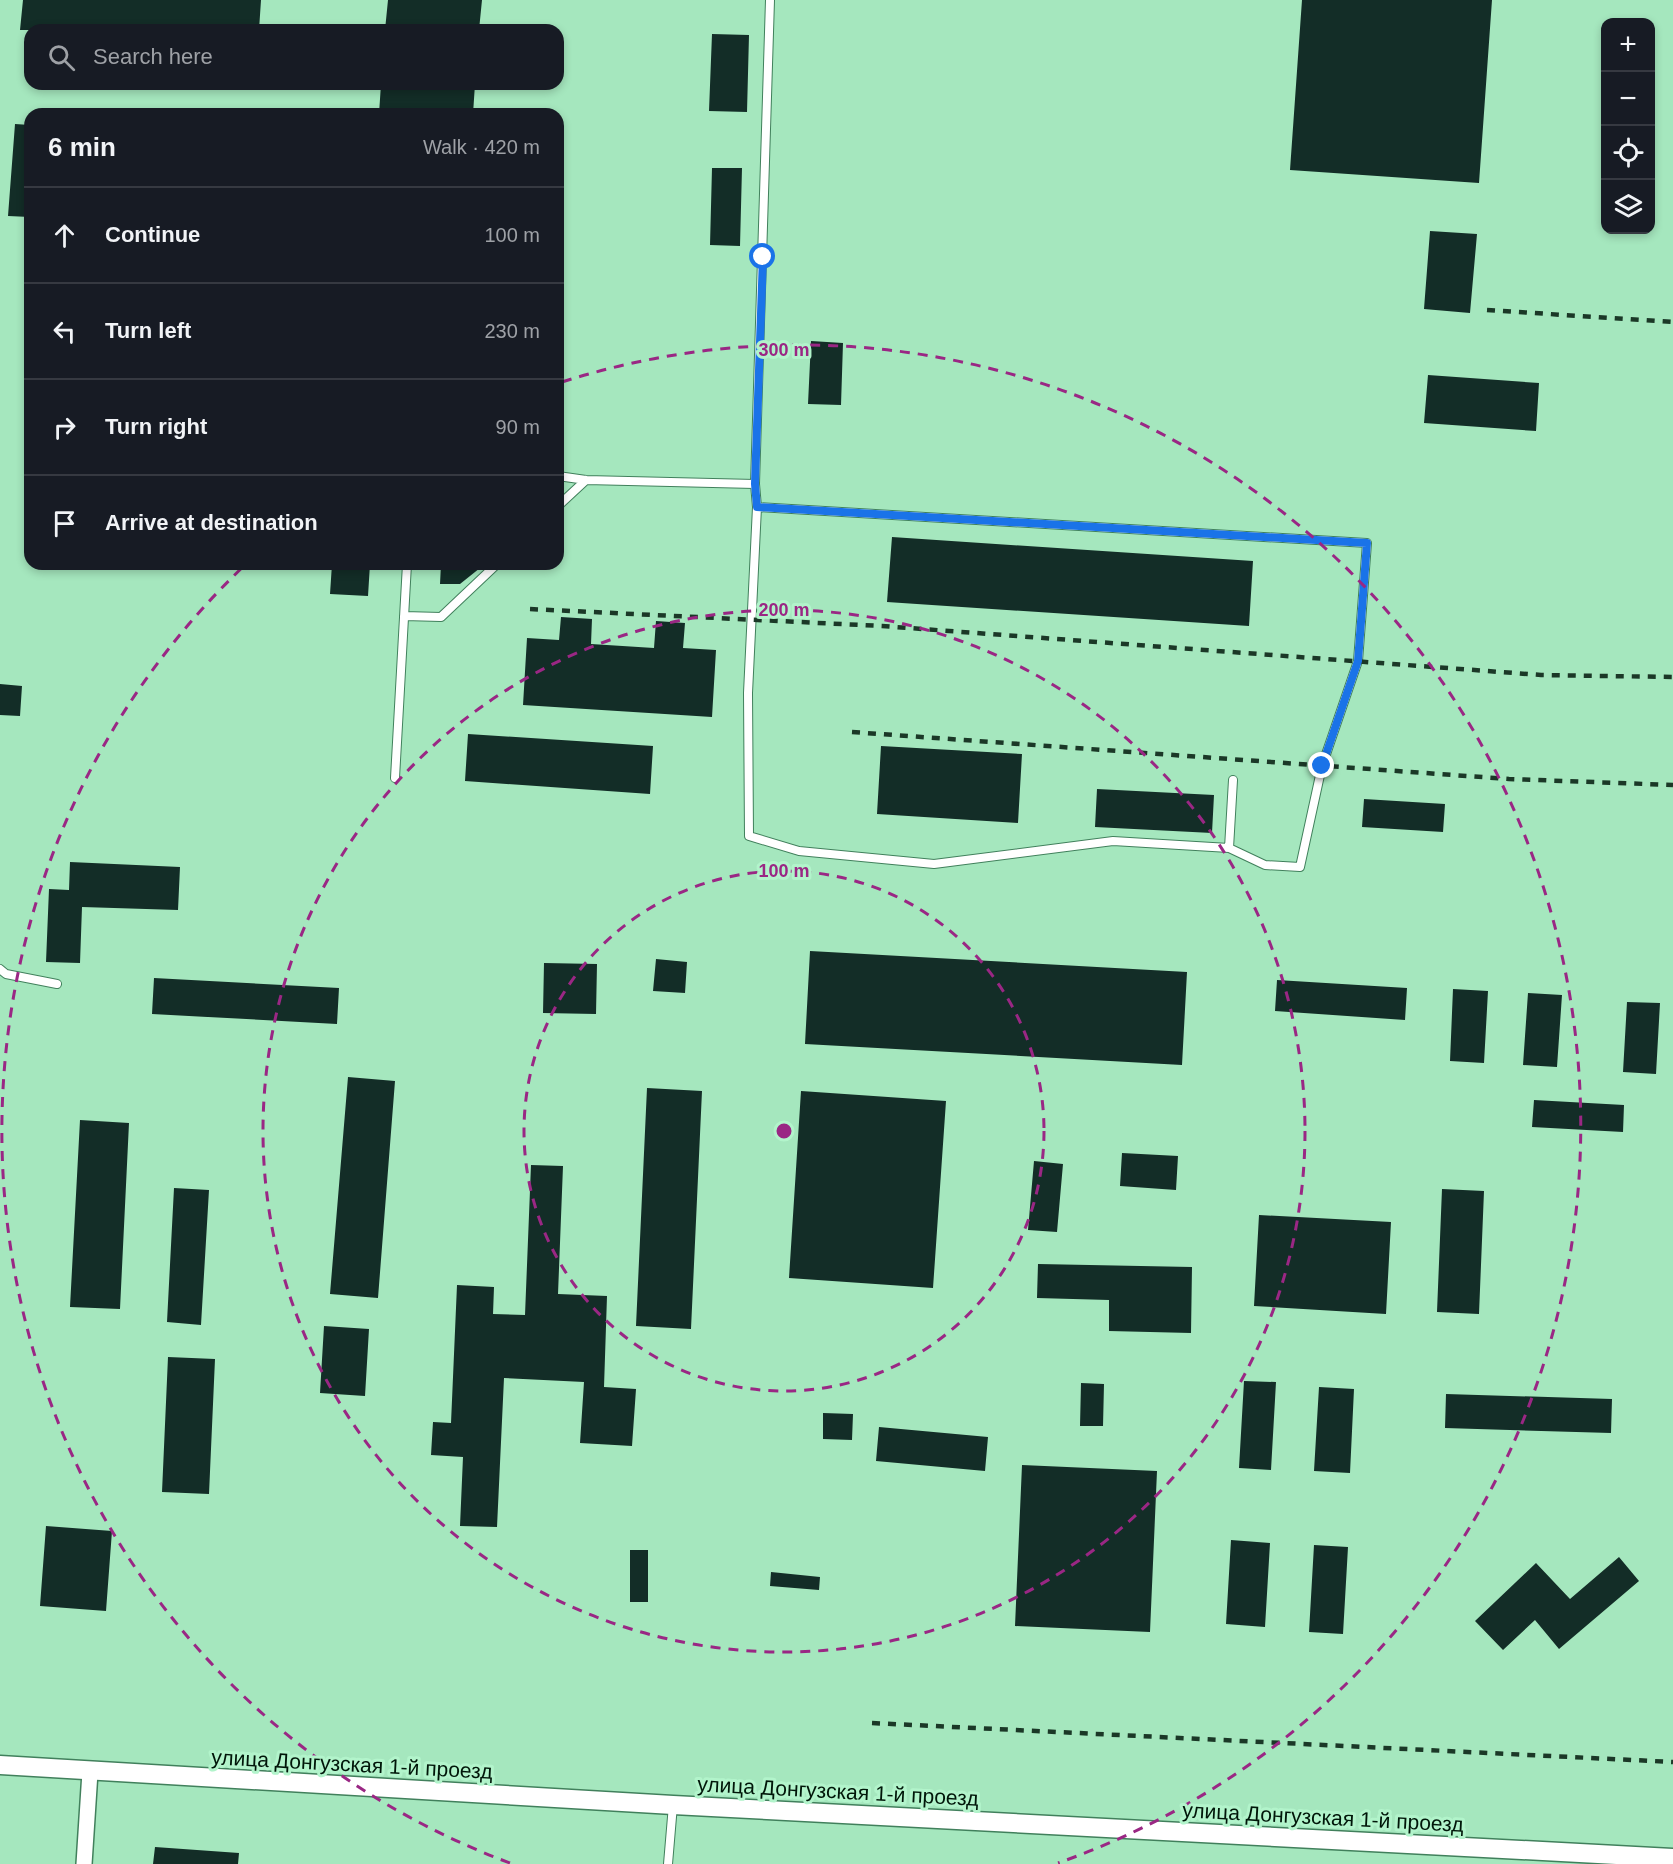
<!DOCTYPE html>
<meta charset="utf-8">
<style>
:root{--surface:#171b24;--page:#20242c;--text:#f1f3f6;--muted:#9ea1a6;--line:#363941}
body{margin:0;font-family:Helvetica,sans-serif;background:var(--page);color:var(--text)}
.controls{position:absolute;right:18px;top:18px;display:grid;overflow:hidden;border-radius:12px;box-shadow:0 3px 9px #0003}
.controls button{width:54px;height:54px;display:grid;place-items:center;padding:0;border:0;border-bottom:2px solid var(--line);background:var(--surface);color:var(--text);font:30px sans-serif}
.stop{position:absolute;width:18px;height:18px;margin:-14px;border:4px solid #1a73e8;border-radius:50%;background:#fff}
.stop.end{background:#1a73e8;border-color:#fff;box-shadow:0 2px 6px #0008}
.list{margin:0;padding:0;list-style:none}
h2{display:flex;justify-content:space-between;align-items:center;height:78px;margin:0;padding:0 24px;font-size:26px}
h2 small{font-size:20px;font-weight:400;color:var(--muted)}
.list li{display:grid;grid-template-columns:39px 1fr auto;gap:18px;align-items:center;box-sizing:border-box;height:96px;padding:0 24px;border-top:2px solid var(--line)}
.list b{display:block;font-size:22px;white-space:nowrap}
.list em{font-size:20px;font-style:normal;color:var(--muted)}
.icon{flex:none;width:33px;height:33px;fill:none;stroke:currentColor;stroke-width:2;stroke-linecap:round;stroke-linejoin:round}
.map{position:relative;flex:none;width:1673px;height:1864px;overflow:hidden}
.search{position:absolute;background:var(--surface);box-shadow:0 3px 9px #0003;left:24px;top:24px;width:540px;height:66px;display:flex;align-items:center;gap:15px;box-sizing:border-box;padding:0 21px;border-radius:18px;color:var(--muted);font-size:22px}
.panel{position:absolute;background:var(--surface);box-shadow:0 3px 9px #0003;left:24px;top:108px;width:540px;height:462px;border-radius:18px}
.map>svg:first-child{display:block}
.building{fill:#132d27}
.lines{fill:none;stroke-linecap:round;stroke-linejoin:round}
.service-casing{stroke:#41805c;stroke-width:10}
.minor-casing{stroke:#41805c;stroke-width:18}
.tertiary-casing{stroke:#41805c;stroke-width:21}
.service{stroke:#fff;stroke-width:8}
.minor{stroke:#fff;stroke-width:15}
.tertiary{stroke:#fff;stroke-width:18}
.rail{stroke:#1b3827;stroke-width:4.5;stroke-dasharray:8 8;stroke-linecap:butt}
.route{stroke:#1a73e8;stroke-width:8}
.ring{fill:none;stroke:#9a2784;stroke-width:3;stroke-dasharray:10 8}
.labels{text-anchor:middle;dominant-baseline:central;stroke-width:6;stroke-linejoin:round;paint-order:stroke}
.street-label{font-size:21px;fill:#001609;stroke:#b2f4cb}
.centre{fill:#9a2784;stroke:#b2f4cb;stroke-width:3}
.ring-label{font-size:18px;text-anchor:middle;font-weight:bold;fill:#9a2784;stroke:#b2f4cb;stroke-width:6;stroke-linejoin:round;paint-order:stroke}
</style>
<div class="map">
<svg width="1673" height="1864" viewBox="0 0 1673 1864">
<rect width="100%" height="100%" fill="#a5e7be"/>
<path class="building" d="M23,0h238l-2,30h-239z
M388,0h94l-3,30h-94z
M1302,0h190l-13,183 -189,-13z
M712,34l37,1 -2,77 -38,-1z
M381,84h94l-2,30h-94z
M15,124l15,1v92l-22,-1z
M712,168h30l-2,78 -30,-1z
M1430,231l47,3 -7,79 -46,-4z
M811,341l32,2 -2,62 -33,-1z
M1428,375l111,8 -3,48 -112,-8z
M892,537l361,24 -4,65 -362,-24z
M332,564h38l-2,32 -38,-2z
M441,564h44l-25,20h-20z
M561,617l31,2 -1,25 63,4 2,-27 29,2 -2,25 33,2 -4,67 -189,-12 4,-67 32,2z
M0,684l22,2 -2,30 -20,-1z
M468,734l185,12 -3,48 -185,-13z
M881,746l141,8 -4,69 -141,-9z
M1097,789l117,6 -2,38 -117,-6z
M1364,799l81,5 -2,28 -81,-5z
M70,862l110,5 -2,43 -96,-3 -2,56 -34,-1 3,-73 20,1z
M810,951l377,21 -5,93 -377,-21z
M656,959l31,3 -2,31 -32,-2z
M544,963l53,1 -1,50 -53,-1z
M154,978l185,10 -2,36 -185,-10z
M1277,980l130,8 -2,32 -130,-9z
M1453,989l35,2 -4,72 -34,-2z
M1528,993l34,2 -5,72 -34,-2z
M1627,1002l33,1 -4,71 -33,-2z
M348,1077l47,4 -17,217 -48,-4z
M647,1088l55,3 -11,238 -55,-3z
M801,1091l145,10 -13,187 -144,-10z
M1534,1100l90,5 -1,27 -91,-5z
M80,1120l49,3 -9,186 -50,-2z
M1122,1153l56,3 -2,34 -56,-4z
M1034,1161l29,3 -6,68 -29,-2z
M531,1165l32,1 -5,128 49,2 -3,91 32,2 -4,57 -52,-3 4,-61 -80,-4 -7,149 -37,-1 3,-69 -32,-2 2,-33 18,1 6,-138 37,2 -1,27 32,1z
M174,1188l35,2 -8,135 -34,-3z
M1442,1189l42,2 -5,123 -42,-2z
M1259,1215l132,7 -5,92 -132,-8z
M1038,1264l154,3 -1,66 -82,-2v-31l-72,-2z
M324,1326l45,3 -4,67 -45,-3z
M168,1357l47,2 -6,135 -47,-2z
M1244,1381l32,1 -5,88 -32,-2z
M1081,1383l23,1 -1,42h-23z
M1319,1387l35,2 -4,84 -36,-2z
M1446,1394l166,5 -1,34 -166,-5z
M823,1413l30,1 -1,26 -29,-1z
M879,1427l109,10 -3,34 -109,-10z
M1022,1465l135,6 -7,161 -135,-6z
M46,1526l66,5 -6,80 -66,-5z
M1231,1540l39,3 -5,84 -39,-3z
M1314,1545l34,2 -5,87 -34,-2z
M630,1550h18v52h-18z
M1619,1557l20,24 -80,68 -24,-29 -32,30 -28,-29 61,-58 34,36z
M771,1572l49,5 -1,13 -49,-4z
M155,1847l84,6 -1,11h-85z"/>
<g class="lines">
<defs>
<path id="service" d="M770,0l-15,484 2,23 -9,186 1,143 50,15 135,13 179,-23 116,7 4,-68
M558,476l28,4 169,4
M558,506l28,-26
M757,507l610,36 -9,118 -36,105 -22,101 -35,-2 -36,-17
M404,616l37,1 56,-53
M395,778l12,-214
M0,969l6,5 51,10
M668,1864l5,-59"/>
<path id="minor" d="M84,1864l6,-92"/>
<path id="tertiary" d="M0,1765l673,40 1000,53"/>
</defs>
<use href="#service" class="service-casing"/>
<use href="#minor" class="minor-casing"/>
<use href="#tertiary" class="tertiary-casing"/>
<use href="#service" class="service"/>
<use href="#minor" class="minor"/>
<use href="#tertiary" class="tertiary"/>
<path class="rail" d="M1487,310l186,12
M530,609l352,17 659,49 132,2
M852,732l657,47 164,6
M872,1723l801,39"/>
</g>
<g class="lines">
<path class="route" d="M763,257l-8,227 2,23 610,36 -9,118 -36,105"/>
</g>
<g class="ring">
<circle cx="784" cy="1131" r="260"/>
<circle cx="784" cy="1131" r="521"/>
<path d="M510 1863A781 781 0 0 1 246 564M562 382A781 781 0 0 1 1058 1863"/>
</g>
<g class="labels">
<g class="street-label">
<text transform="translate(352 1764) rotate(3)">улица Донгузская 1-й проезд</text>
<text transform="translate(838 1791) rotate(3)">улица Донгузская 1-й проезд</text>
<text transform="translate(1323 1817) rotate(3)">улица Донгузская 1-й проезд</text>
</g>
</g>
<circle cx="784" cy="1131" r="9" class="centre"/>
<g class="ring-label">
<text x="784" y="356">300 m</text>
<text x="784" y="616">200 m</text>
<text x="784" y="877">100 m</text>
</g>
</svg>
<div class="controls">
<button>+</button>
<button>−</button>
<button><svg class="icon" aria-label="locate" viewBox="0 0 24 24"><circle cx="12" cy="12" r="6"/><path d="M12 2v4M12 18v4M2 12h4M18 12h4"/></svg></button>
<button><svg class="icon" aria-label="layers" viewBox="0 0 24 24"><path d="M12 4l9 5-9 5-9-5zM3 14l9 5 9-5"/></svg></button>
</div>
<div class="stop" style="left:763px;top:257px"></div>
<div class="stop end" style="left:1322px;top:766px"></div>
<div class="search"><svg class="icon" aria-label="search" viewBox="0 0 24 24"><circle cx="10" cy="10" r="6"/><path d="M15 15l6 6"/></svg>Search here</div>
<section class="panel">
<h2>6 min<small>Walk · 420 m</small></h2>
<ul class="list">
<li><svg class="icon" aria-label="ahead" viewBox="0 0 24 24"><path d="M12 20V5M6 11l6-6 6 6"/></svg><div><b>Continue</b></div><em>100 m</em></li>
<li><svg class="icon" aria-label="left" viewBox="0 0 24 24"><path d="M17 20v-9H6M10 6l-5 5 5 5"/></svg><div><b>Turn left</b></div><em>230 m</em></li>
<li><svg class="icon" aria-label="right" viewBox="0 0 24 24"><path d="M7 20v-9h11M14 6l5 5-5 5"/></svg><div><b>Turn right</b></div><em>90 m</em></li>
<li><svg class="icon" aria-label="arrive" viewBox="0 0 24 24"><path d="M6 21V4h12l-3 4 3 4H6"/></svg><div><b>Arrive at destination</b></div></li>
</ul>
</section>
</div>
